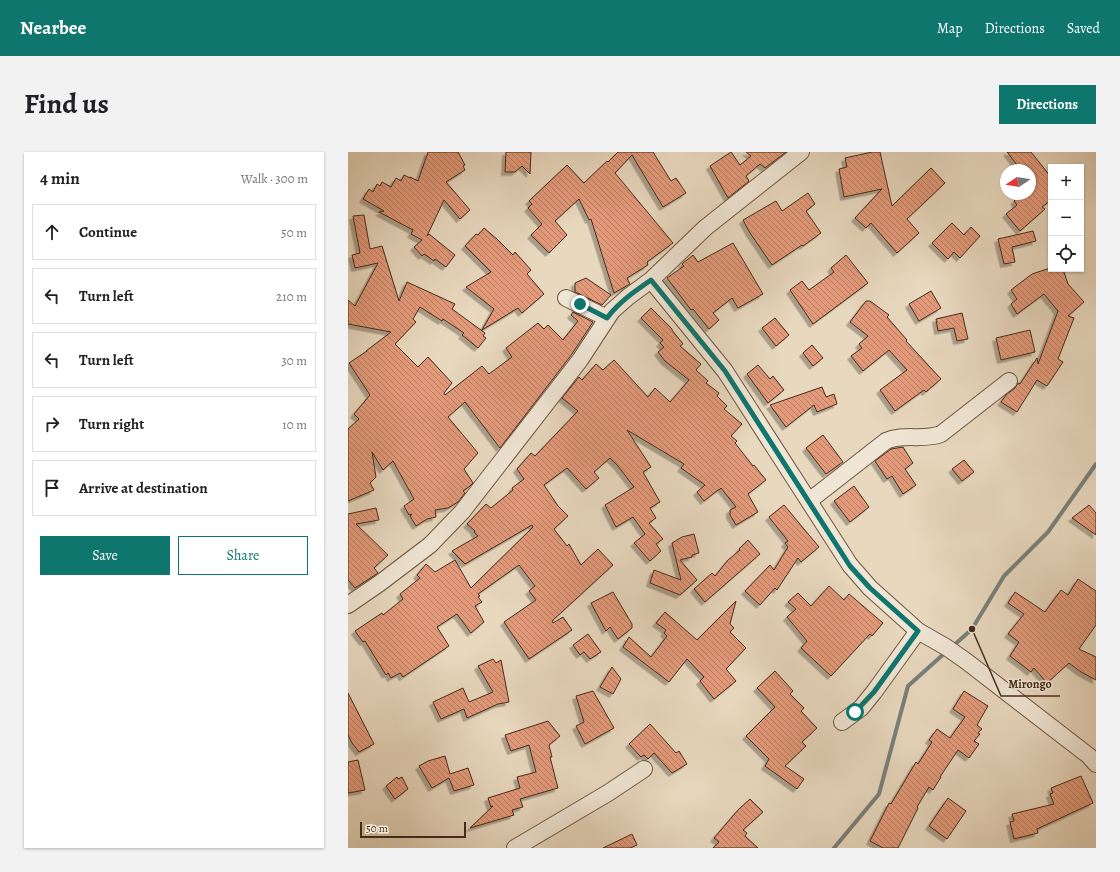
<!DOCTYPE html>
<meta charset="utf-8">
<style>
:root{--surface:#fff;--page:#f2f2f2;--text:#202124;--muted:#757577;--line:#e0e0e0;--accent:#0f766e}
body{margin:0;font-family:Alegreya,serif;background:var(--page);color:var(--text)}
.controls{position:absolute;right:12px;top:12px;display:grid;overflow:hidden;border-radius:0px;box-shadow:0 1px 3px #0004}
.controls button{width:36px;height:36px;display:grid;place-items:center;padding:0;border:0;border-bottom:1px solid var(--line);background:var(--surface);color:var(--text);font:20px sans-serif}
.compass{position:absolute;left:652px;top:12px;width:36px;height:36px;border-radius:50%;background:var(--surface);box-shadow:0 1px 3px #0004;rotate:258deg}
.scale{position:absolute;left:12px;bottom:10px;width:106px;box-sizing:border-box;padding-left:4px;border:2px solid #462b19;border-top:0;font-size:11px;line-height:14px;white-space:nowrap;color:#462b19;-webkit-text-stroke:3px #f0e6d5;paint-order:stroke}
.stop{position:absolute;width:12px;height:12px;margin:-9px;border:3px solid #0f766e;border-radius:50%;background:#fff}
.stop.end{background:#0f766e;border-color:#fff;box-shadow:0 1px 4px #0008}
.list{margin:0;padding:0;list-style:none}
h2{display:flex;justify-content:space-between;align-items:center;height:52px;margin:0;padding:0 16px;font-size:17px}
h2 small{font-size:13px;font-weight:400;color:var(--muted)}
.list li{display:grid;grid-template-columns:26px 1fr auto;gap:12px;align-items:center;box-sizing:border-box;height:56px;margin:0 8px 8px;padding:0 8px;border:1px solid var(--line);border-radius:0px}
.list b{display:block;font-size:15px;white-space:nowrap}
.list em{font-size:13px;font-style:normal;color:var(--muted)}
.actions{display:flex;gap:8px;padding:12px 16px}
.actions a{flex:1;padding:9px 0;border:1px solid var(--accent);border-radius:0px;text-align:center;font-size:14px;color:var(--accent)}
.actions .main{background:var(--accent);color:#fff}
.icon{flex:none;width:22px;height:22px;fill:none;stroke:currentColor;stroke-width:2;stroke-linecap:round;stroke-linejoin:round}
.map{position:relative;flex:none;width:748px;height:696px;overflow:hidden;border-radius:0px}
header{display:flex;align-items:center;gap:24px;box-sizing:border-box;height:56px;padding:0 20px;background:var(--accent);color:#fff}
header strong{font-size:19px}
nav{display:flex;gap:22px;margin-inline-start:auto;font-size:14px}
.intro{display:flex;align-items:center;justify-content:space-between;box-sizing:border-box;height:96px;padding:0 24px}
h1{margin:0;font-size:28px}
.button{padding:10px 18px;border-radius:0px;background:var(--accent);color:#fff;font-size:14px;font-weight:700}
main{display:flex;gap:24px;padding:0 24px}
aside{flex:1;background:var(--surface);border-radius:0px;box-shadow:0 1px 3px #0004}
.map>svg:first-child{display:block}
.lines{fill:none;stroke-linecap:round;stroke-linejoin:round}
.stream{stroke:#78807a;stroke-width:4}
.building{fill:url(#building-back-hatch);stroke:#462b19;filter:url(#shadow)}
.minor-casing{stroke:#6e5642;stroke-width:18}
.minor{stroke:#f0e6d5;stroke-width:16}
.route{stroke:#0f766e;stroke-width:5}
.leader{fill:none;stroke:#462b19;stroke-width:1.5}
.callout-dot{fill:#462b19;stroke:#f0e6d5;stroke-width:1.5}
.callout-label{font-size:12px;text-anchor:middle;font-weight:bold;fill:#462b19;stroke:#f0e6d5;stroke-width:3.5;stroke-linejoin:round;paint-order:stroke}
</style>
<header>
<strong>Nearbee</strong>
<nav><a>Map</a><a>Directions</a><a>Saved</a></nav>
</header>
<div class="intro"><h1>Find us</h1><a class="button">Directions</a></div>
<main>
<aside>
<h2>4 min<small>Walk · 300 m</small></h2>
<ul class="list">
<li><svg class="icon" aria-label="ahead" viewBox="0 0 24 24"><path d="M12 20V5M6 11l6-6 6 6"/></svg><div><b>Continue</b></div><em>50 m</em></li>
<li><svg class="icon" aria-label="left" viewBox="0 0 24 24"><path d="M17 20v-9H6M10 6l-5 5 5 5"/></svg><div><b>Turn left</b></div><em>210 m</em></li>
<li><svg class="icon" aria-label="left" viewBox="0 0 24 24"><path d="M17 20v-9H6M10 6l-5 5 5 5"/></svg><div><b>Turn left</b></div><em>30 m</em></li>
<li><svg class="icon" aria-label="right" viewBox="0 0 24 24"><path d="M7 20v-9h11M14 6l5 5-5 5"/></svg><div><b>Turn right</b></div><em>10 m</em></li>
<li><svg class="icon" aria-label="arrive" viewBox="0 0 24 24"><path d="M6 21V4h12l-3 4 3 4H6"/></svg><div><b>Arrive at destination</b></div></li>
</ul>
<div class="actions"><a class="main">Save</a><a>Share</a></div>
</aside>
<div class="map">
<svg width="748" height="696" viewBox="0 0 748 696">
<defs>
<pattern id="building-back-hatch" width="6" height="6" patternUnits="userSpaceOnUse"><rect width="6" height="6" fill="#e39a7a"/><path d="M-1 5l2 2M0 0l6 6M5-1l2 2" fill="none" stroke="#ba7e63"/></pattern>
<filter id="shadow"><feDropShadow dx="-3.5" dy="3.5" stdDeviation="0" flood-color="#0004"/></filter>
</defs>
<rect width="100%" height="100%" fill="#e8d8be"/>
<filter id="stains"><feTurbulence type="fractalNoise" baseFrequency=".005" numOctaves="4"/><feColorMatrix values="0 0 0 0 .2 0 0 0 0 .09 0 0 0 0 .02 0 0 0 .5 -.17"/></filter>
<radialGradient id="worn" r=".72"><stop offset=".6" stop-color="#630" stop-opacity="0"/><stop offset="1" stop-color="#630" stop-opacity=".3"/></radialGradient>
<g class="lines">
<path class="stream" d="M604,495l20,-18 32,-53 44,-44 48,-68
M486,696l45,-54 29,-108 39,-35"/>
</g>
<path class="building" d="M80,0h30l7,13 -2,1 2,4 -19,12 24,28 -10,9 -16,-19 -17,36 2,-2 26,21 -9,12 -11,-8 -1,2 -10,-7 -2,2 -8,-9 8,-7 -11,-6 2,-4 -34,-18 5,-1 -21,-12 6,-10 4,3 4,-8 3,2 2,-4 9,5 5,-9 5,3 3,-6 6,3v-1l8,4z
M158,0h25l-1,22 -8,-8 -7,6h-10z
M270,0h35l18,29 5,-3 10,15 -23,14 -31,-52 -17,18 58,70 -26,19 1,3 -21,13 3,6 -16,9 -23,-74 -2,1 -10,-21 -24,22 12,14 -18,18 -18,-18 11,-11 -14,-16 4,-4 -3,-3 38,-36 17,18 23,-22 1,1z
M383,0l9,13 11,-9 -5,-4h40l-21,16 -5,-4 -14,12 3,5 -21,17 -18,-32z
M524,0h8l12,54 39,-38 14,15 -38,36 12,14 -22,20 -26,-30 -5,5 -11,-10 27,-29 -38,8 -5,-28 8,-2 -2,-9z
M659,0h24l20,25v23l-9,7 3,2 -25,22 -14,-17 11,-9 -3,-4 8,-7h8v-24h-9z
M460,41l7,11 -9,7 15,22 -18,13 -1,-1 -30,20 -22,-32 -7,-13 33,-19 6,10z
M16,63l6,34 12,-3 17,55 8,-19 48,22 -3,5 33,24 -2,3 3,2 -8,10 -16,-13 2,-2 -21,-14 -1,2 -22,-14 -7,12 3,3 -21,22 23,23 10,-10 24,26 -8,10 1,2 37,-29 7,8 23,-17 -6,-9 32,-25 6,6 4,-4 15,15 15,-19 -7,-6 2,-3 20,10 -21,32 -72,94 -35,-46 -17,15 30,36 -14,16 9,14 -3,3 -7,5 2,2 -7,9 -10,6 -13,2 1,7 -9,2 -11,7 -6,-10 2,-2 -3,1 -5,-9 10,-7 -21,-38 -10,9 -11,-18 4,25 -6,6 4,7 -26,11v-72l11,-10 -5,-5 16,-19 -21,-32 18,-12h-1l25,-19 -43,-8v-24l7,6 23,-43 -23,5 -3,-13 8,-2 -7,-37z
M604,71l12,12 7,-8 9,9 -20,22 -6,-6 -6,7 -16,-16z
M136,76l14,12 15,15 2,-3 16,18 -4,4 17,20 -22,19 -4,-5 -36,22 12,-21 -28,-22 25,-15 -26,-26 11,-12 2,1z
M685,79l3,10 -24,6 3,15 -11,2 -6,-25z
M385,91l30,51 -25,14 -6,-10 -19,15 6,7 -10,9 -16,-20 -2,1 -24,-32 17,-12 -2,-2 11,-9 5,7z
M498,103l22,28 -55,41 -23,-34 12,-9 7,9 25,-18 -3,-4z
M699,117h16l5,15 16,18 -16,14 6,2 -16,41 5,3 -16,24 -10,-6 -20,32 -16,-10 5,-7 9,-7 3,-5 2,1 17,-26 1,6 20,-53 -14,-17 -27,20 -6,-10 6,-5 -6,-9 21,-16z
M238,126l25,17 -9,10 -27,-13v-9z
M583,139l10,17 -22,13 -10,-17z
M518,149h4l19,14 -2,2 20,23 -1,1 35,38 -15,13 -2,-2 -29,21 -15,-21 27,-20 -18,-20 -26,21 -12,-15 11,-8 -3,-4 9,-8 -18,-14z
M303,156l21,21v1l11,14 -3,2 21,18 -5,6 12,11 -2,2 13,10 -2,3 10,10 -3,3 18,15 -11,12 6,5 -2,2 18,23 1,-1 12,15 -18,14 10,18 -22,13 -6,-10v-5l6,-3 -15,-19 -2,2h-1l-14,11 -7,-9 8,-7 -24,-17 3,-4 -57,-34 24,37 -8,5 17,30 -10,6 6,10 -7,5 14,16 -7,5 5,7 -11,10 -16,-18 11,-9 -12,-17 -17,10 -11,-22 29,-18 -16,-21 -8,-8 -16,14 5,6 -13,11 -19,-21 -23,17 14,21 10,10 -14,13 13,17 2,-2 12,21 17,-16 15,16 -61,56 1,2 10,-6 9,13 -43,29 -25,-37 32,-22 -7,-9 6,-5 -16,-21 -41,29 2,2 -2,1 4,5 -7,4 9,16 -13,11 -14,-19 -20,13 12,19 -46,31 -3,-4 -9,5 -3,-5 -2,2 -21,-34 -2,1 -8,-11 27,-18 1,2 20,-16 -3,-5 20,-16 -3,-3 9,-11 9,8 20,-12 16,28 62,-61 -1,-2 -67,39 -13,-13 26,-15 -4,-4 1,-1 -8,-7 19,-20 5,4 22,-18 -1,-2 12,-9 -7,-10 14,-16 4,3 43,-45 -16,-13 17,-21 3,3 14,-16 7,6 11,-10 34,37 7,-9 15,14 19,-22 -24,-19 -7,-9 6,-5 -4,-4 3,-3 -22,-22z
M614,161l6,26 -11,2 -3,-13 -16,3 -2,-12z
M427,166l14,17 -13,11 -14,-18z
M682,178l5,22 -34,8 -5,-22z
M464,193l11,13 -10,8 -10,-13z
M410,213l12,14 3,-3 11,14 -16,13 -21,-29z
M474,235l4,10 8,-3 3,10 -20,8 -3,-7 -28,22 -16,-22z
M475,283l20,27 -17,12 -20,-26z
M555,295l10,16 -8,6 11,16 -13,9 -11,-18 -5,3 -12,-18 16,-12z
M616,308l10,12 -12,9 -10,-12z
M506,334l15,21 -19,15 -16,-21z
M436,353l35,42 -18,15 -3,-4 -21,32 -2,-2 -15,17 -15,-14 25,-26 4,5 14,-23 -3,-4 3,-2 -19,-24z
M741,353l7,8v22l-24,-17z
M28,356l3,12 -23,4 32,31 -14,13 4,5 -23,15 -7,-8v-66z
M346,382l5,19 -7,2v2l-12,3 17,20 -17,15 -30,-12 4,-13 27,10 -9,-37 10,-6z
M400,388l12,14 -55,48 -11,-13 18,-16 3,3 13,-16 12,-10 -1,-1z
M730,427l18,12v34l-17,24 17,8v23l-15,-8 -12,-9 -22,20 -13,-15 -3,4 -21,-16 9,-14 -11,-8 16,-20 -16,-11 7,-11 30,20 16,-22 7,5z
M481,434l15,14 5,-6 34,29 -11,13 -2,-2 -39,42 -30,-28 6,-7 -20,-24 9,-8 -8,-7 10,-9 13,13z
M265,440l19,32v4l-14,11 -8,-12 -4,4 -15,-28z
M388,449l-6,23 4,4 -4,4 16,16 -20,21 10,12 -22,18 -14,-18 4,-4 -17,-18 -18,23 -46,-35 6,-10 22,20 16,-21 -3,-3 2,-3 -10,-7 9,-11 32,28z
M240,482l13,18 -11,7 -6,-7 -4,3 -7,-10z
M145,507l3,4 5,-3 8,42 -11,2 -31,14 -3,-9 -23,10 -8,-17 30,-14 6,14 24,-10 -15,-26z
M264,515l9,12 -8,15 -13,-7z
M427,519l18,20 -3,3 14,14 -3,3 16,17 -15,14 4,4 -21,20 19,13 -7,10 -32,-23 4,-7 -23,-23 29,-29 -18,-19z
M245,539l21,37 -29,16 -9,-18 8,-4 -8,-26z
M616,539l24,15 -11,19 5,4 -4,4 2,1 -6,7 5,3 -10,14 -11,-8 -18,27h1l-8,13 -4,-3 -12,20 1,1 -20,40h-15l-13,-7 19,-38 2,1 25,-42 2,2 14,-22 -3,-2 8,-11 13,9 15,-21 -12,-8z
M0,541l26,51 -15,8 -7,-9 -4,-8z
M200,569l12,15 -11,9 3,12h-2l8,31 -38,11 3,8 -11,3 2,5 -44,13 23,-22 -2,1 -3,-9 32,-10 -3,-11 19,-5 -7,-27 -18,6 -6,-16z
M302,572l26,29 3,-2 8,13 -15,9 -18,-20 -6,6 -4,-4 -3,2 -12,-13z
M97,604l5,18 18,-6 6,17 -20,6 -5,-13 -17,10 -13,-22 9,-5z
M10,608l7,30 -17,3v-31z
M733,624l12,27 -56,26 1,4 -24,6 -4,-17 4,-1 -2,-7 42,-10 -4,-10 3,-1 -2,-5z
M49,625l1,2 4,-2 6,12 -13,10 -9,-13z
M600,646l18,13 -19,28 -18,-13z
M402,647l13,13 -20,18 4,3 -2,3 13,12h-45l6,-6 -5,-4 24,-28z
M284,682l5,11 -7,3h-27z"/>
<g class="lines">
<defs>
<path id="minor" d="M303,128l74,91 125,194 20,23 48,43 28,16 20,14 123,95 7,8
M218,146l41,20
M461,349l77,-60c17,-8 38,0 55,-7l68,-53
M0,453l32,-22 50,-38 32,-33 118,-152 32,-49 16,-14 23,-17 54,-52 96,-76
M494,570l19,-14 13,-16 44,-61
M167,696l93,-55 36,-24"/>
</defs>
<use href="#minor" class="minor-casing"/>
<use href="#minor" class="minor"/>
</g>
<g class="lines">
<path class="route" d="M232,152l27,14c12,-16 28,-27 44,-38l74,91 125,195 20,22 48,43 -44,61 -19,20"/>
</g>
<path class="leader" d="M624 477L653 544H712"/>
<circle class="callout-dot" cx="624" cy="477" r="4"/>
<g class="callout-label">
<text x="682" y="536">Mirongo</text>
</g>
<rect width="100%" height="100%" filter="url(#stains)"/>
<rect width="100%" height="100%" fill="url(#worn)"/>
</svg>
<div class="controls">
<button>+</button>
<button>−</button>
<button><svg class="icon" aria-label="locate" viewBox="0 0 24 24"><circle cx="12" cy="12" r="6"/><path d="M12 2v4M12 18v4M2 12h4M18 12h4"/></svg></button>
</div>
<svg class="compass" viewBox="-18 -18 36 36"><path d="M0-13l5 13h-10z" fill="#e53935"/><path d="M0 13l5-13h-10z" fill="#757577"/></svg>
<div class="scale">50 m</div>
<div class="stop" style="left:507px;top:560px"></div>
<div class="stop end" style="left:232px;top:152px"></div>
</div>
</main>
